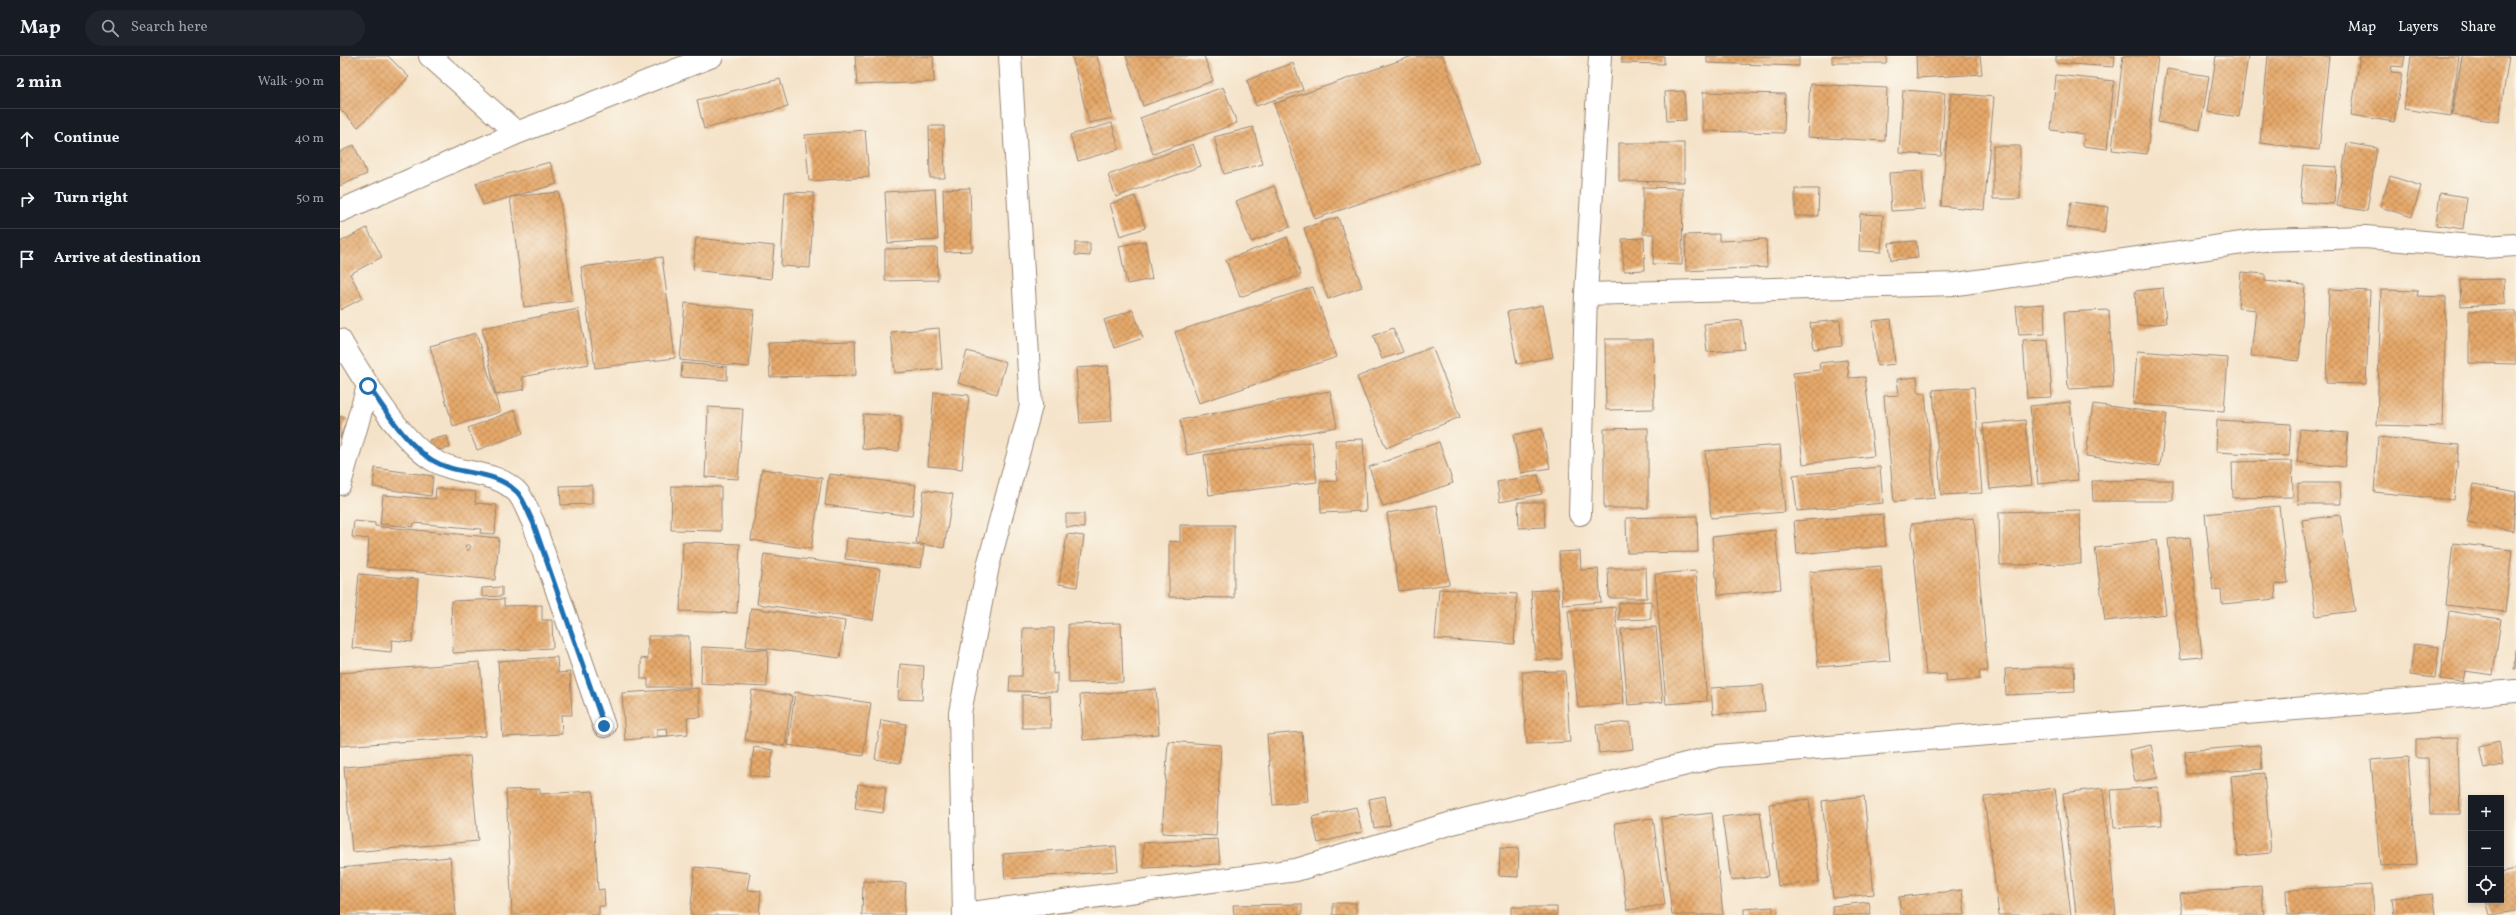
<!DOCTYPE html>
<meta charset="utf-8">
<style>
:root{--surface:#171b24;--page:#20242c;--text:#f1f3f6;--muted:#9ea1a6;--line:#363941}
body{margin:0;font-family:Vollkorn,serif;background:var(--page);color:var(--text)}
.controls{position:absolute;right:12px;bottom:12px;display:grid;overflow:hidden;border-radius:0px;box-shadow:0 2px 6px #0003}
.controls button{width:36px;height:36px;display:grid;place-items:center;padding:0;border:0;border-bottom:1px solid var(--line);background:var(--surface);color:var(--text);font:20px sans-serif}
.stop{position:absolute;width:12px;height:12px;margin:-9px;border:3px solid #1f6fb2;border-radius:50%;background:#fff}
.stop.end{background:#1f6fb2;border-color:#fff;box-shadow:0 1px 4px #0008}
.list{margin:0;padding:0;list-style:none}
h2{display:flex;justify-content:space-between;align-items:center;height:52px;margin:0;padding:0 16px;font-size:17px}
h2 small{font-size:13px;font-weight:400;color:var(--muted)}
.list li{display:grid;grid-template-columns:26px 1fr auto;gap:12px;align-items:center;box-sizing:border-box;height:60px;padding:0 16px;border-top:1px solid var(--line)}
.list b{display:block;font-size:15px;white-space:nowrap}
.list em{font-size:13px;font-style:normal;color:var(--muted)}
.icon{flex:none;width:22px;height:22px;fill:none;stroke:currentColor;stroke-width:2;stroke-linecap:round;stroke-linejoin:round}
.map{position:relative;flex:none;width:2176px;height:859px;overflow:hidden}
header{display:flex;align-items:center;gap:24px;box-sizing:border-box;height:56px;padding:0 20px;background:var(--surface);border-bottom:1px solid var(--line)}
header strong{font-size:19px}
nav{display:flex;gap:22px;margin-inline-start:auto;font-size:14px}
.search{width:280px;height:36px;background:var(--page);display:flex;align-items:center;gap:10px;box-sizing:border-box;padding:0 14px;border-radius:22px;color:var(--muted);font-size:15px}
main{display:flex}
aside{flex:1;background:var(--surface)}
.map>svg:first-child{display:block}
.building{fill:url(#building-cross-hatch);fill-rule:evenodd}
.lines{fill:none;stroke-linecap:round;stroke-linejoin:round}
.minor-casing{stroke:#988674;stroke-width:24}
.minor{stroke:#fff;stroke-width:22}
.route{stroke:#1f6fb2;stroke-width:5}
</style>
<header>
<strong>Map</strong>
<div class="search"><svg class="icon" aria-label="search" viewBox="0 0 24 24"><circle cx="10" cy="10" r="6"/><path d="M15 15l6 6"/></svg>Search here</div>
<nav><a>Map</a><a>Layers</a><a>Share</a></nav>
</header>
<main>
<aside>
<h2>2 min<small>Walk · 90 m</small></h2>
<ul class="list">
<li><svg class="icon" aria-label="ahead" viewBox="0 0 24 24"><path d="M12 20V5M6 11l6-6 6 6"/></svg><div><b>Continue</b></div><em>40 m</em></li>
<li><svg class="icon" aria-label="right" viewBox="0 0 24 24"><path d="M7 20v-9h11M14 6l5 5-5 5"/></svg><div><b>Turn right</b></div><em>50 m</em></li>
<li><svg class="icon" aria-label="arrive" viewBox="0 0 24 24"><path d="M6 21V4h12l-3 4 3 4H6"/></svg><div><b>Arrive at destination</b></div></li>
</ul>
</aside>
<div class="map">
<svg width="2176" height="859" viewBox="0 0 2176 859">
<defs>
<pattern id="building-cross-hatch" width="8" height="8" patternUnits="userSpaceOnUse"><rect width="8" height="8" fill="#e6a96b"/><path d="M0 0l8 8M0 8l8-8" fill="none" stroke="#bc8a57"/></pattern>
</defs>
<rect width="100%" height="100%" fill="#fbf7ec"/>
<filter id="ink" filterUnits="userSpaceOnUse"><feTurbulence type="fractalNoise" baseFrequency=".025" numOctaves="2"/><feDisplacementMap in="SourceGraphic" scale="8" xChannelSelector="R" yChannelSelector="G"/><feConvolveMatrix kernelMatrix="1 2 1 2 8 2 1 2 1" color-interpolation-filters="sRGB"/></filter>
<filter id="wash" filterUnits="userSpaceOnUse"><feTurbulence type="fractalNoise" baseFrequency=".012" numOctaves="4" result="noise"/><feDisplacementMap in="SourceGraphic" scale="16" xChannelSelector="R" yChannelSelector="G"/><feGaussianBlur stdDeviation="0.9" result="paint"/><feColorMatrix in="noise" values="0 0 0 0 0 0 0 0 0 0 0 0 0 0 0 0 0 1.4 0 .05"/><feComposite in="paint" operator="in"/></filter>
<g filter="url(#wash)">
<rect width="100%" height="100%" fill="#f5e3c9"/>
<g id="blocks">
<path class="building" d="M0,0h48l21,21 -51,50 -18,-18z
M515,0h78l1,26 -77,3z
M732,0h25l16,62 -24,5z
M786,0h78l9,25 -70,25z
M1073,0h30l37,105 -165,58 -41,-115z
M1282,0h42v8l-42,-1z
M1367,0h92v10l-92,-3z
M1492,0h55l-1,7h-54z
M1576,0h64l2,18 -65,4z
M1716,0h59l-1,11 -58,-4z
M1783,0h35l-11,98 -35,-4z
M1876,0h32l-9,61 -31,-5z
M1928,0h61l-10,94 -59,-7z
M2020,0h45l-2,11 -11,-1 -1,6 11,1 -8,49 -43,-7z
M2071,0h48l-8,60 -47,-7z
M2122,0h47l-10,66 -47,-7z
M953,7l10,27 -47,16 -9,-26z
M1827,13l42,7 -9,54 -42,-8z
M1716,19l58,6 -7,68 -24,-3 1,-12 -33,-4z
M440,23l8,28 -84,22 -7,-29z
M1470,28l77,4 -2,53 -78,-4z
M883,31l14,36 -84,31 -13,-36z
M1563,34l42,3 -4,63 -42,-3z
M1344,35l2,29 -19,1 -2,-29z
M1363,36l82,2 -1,39 -81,-2z
M1611,37l43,4 -10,113 -43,-4z
M772,67l7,26 -41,12 -8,-26z
M589,70h15l1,52h-15z
M913,71l10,37 -39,10 -10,-37z
M525,74l4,47 -60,4 -4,-46z
M1279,87h65v39l-65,-1z
M2007,87l30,5 -10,63 -30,-5z
M853,88l8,22 -85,31 -8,-22z
M14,89l13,29 -27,12v-34z
M1653,90h27v53h-27z
M210,106l7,22 -74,21 -7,-22z
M1963,109l34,2 -3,37 -34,-2z
M1582,115l3,38 -34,2 -2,-38z
M2050,120l31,10 -9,31 -32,-10z
M934,130l16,41 -39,15 -15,-41z
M1303,131l40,1 -1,77 -29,-1 1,-30h-11z
M630,132l2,63 -27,1 -2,-63z
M595,133l3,51 -50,3 -3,-51z
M1455,133h24l-1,27h-23z
M219,136l14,109 -49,6 -14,-110z
M445,136l29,1 -4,75 -29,-2z
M2100,137l27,4 -4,32 -27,-4z
M795,140l10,32 -25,8 -10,-32z
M1731,146l37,5 -4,26 -37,-6z
M1520,158l23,1 -2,37 -22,-1z
M998,161l24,70 -34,12 -24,-71z
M27,172l15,29 -32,17 13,24 -23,12v-68z
M1379,178v7l47,-2 1,28 -81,4 -1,-36z
M947,181l14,38 -61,22 -14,-37z
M356,182l78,8 -3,33 -78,-9z
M1304,182l1,32 -21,1 -2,-32z
M805,185l7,38 -25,5 -8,-38z
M1576,185l2,17 -27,2 -2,-17z
M735,187h15v13l-15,-1z
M597,192l1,32 -53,1v-32z
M322,201l13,101 -80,10 -14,-101z
M1901,216l24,2v7l40,4 -6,76 -48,-5 5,-46 -18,-2z
M2164,223l1,25 -44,2 -1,-26z
M973,231l24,70 -138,46 -24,-71z
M1823,232l3,35 -29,3 -2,-35z
M1989,233l41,2 -4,93 -40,-1z
M2041,234l37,1 -1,5 29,1 -3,130 -66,-2z
M345,247l69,7 -5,57 -69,-7z
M1704,248l1,30 -26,1 -3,-29z
M1203,249l10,52 -36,7 -10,-52z
M238,253l11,55 -67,13 3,12 -29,6 -14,-67z
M793,254l10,28 -29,10 -10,-28z
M1769,254l4,77 -45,2 -4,-77z
M2129,255h47v53l-47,-1z
M1551,263l4,45 -18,2 -4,-45z
M1402,264l3,29 -38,3 -3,-28z
M1500,264l2,26 -28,3 -4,-26z
M599,272l3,41 -47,4 -4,-41z
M1053,272l10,24 -21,7 -9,-23z
M136,277l24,79 -47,14 -23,-80z
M1265,283h48l1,70 -48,1z
M1708,284l4,57 -25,1 -4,-57z
M515,285l1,34 -86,2 -2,-34z
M1092,291l28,70 -74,31 -29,-71z
M627,295l39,11 -9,32 -39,-11z
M1797,295l91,7 -4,53 -91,-7z
M1507,304l2,18 16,-1 9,79 -71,8 -10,-91 27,-3 -1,-7z
M342,307l45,4v13l-46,-3z
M768,310l4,55 -32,2 -4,-55z
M1577,321l1,16h7l10,105 -41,4 -10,-106 15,-1 -2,-16z
M1634,331l8,106 -41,2 -8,-105z
M990,335l7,36 -150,28 -7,-35z
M594,336l35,3 -7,74 -34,-3z
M1730,346l8,78 -40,4 -8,-78z
M1753,348l74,10 -7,52 -74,-10z
M368,351l35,2 -5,70 -33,-2z
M175,354l8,23 -46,17 -9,-22z
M523,358l38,2 -2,35 -37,-2z
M0,360l7,3 -7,19z
M1685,364l7,65 -42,4 -7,-65z
M1877,364l74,4 -2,32 -73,-4z
M1308,372v80h-44v-79z
M1202,373l8,39 -29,5 -8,-38z
M1960,373l48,4 -3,34 -48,-5z
M107,380l3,12 -19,3 -2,-11z
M2038,381l81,8 -5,55 -80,-8z
M1023,383l3,72 -45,2 -1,-31 17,-1 -2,-41z
M972,386l5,40 -108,13 -5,-40z
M1099,386l14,41 -70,24 -14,-40z
M1440,389l5,67 -74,6 -6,-67z
M1952,405l1,36 -60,1 -1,-36z
M1540,411l3,36 -86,8 -4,-36z
M35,412l58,8 -2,20 -58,-9z
M422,413l60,9 -11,71 -60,-9z
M489,418l87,11 -4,31 -87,-11z
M1198,419l4,19 -42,8 -3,-20z
M1833,424v21h-80l-1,-20z
M1958,427h42l1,21h-43z
M2134,428l42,8 -3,39 -46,-9z
M252,429v19l-31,1 -1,-19z
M332,430l49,1v44l-50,-1z
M96,432l40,4 -1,11 22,2 -2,29 -15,-1 1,-4 -67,-6 -1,4 -33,-3 3,-29 52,4z
M584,434l29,4 -9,54 -28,-5z
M1178,446h26l1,25 -26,1z
M1097,449l12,79 -50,7 -12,-78z
M1939,450l9,77 -13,1 1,15 -54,5 -1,-15 -8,1 -8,-76z
M1740,454l1,54 -81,1 -1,-53z
M726,458h18v14l-18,-1z
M1543,458l3,32 -89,8 -3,-33z
M2000,459l15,96 -39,5 -14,-96z
M1357,460l1,36 -71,1 -1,-35z
M1634,462l14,153h-9l1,8 -33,3 -1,-8 -20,1 -15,-151z
M14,465l21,2v3l124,12 -4,42 -128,-13 2,-28 -17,-2zM128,488l3,2 -3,5 -3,-5z
M840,469h54v73l-65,-1v-56l11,1z
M1435,474l6,59 -63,6 -6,-58z
M727,478l17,2 -7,51 -18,-3z
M1850,481l12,120 -22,2 -12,-120z
M507,482l77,8 -3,22 -76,-9z
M1817,484l9,74 -61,7 -10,-73z
M343,486l57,2 -3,69 -57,-2z
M2113,487l59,7 -7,62 -59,-7z
M1240,495l1,19 17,-1 3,33 -38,3 -4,-53z
M424,498l116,15 -7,51 -116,-16z
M1541,510l9,95 -72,6 -9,-95z
M1268,512h38l1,30h-38z
M1356,515l11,130 -41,3 -11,-130z
M19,518l59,5 -6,63 -20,-2 -1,12 -39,-4z
M162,531v9l-20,1v-9z
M1099,533l78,5 -3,50 -79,-5z
M1218,533l4,70 -26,1 -5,-69z
M164,543v7l38,-1v15h10l1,28 -100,5 -2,-52z
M1311,545v18l-32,1v-17z
M1275,551l9,97 -46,4 -10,-97z
M411,552l94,13 -5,37 -94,-12z
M2109,555l52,8 -8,56 -28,-4 -2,11 -23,-3z
M781,567l2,59 -54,1 -1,-59z
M1316,571l7,75 -35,3 -7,-76z
M683,572h31l-1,46 4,-1v19l-48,-1 1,-15h12z
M308,580h41l1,51h-42v-8h-7v-21l7,1z
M2074,588l25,3 -4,31 -25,-3z
M362,591l66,3 -1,37 -66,-3z
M2175,595h1v19l-2,-1z
M217,601l1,16 12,-1 2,43h-11l1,19 -59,3 -5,-76z
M140,606l6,74 -146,10v-73z
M560,608l24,2 -2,34 -24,-1z
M1734,610l1,26 -69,3 -1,-26z
M1225,615l5,71 -43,2 -5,-72z
M1423,629l2,26 -52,3 -2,-26z
M358,632l3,29 -14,1 1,16 -63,6 -3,-47zM327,672l1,8h-11v-7z
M816,633l3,45 -76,6 -3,-45z
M412,634l40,6 -7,50 -40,-6z
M455,636l76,11 -8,53 -75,-11z
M682,639l28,1 1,32h-29z
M541,664l25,4 -6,39 -25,-4z
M1290,666l3,27 -34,4 -3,-28z
M962,676l6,70 -35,3 -6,-70z
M2118,682l2,76h-30l-2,-56h-12v-19z
M828,685l53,4 -5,91 -54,-3z
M2159,685l4,24 -19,4 -5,-23z
M1811,689l7,33 -23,4 -6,-32z
M1920,689l2,24 -76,5 -1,-23z
M414,691l19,3 -4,28 -19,-3z
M130,700l8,85 -126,11 -8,-85z
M2068,701l9,107 -37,2 -9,-106z
M1924,717l7,80 -33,3 -7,-80z
M518,728l28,3 -3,26 -28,-4z
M1818,731l4,38 -48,3 -3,-38z
M1715,732l16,127h-72l-15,-118z
M1763,732l13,127h-40l-13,-122z
M200,733v5l53,-3 5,99 6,-1 1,17h-6v9h-87l-6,-125z
M1045,740l5,29 -16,3 -5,-29z
M1524,740l10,98 -41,4 -11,-97z
M1469,743l10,83 -41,4 -9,-82z
M1016,751l6,25 -44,11 -6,-26z
M1420,756l9,64 -38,4 -9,-63z
M1372,757l11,102h-51l-11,-96z
M1313,762l12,87 -38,5 -12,-87z
M878,783l2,25 -76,4 -1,-25z
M776,790l2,25 -113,8 -2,-25z
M1160,791l19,1 -1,29 -19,-1z
M110,801l6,58h-116v-47z
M355,811l55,6 -3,17 14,1 -2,24h-69z
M2176,813v42l-26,4 -4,-15h15v-28z
M523,825l43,2 -2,32h-42z
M2032,829l2,30h-87l-1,-25z
M1921,830l3,29h-81l-3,-21z
M1622,834l3,25h-64l-2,-18z
M2093,838l3,21h-42l-2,-17z
M1529,846l2,13h-38l-1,-9z
M993,847h23v12h-23z
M962,848v11h-68l-1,-10z
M1171,851h46v8h-46z
M1433,851v8h-29v-6z"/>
</g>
</g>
<g filter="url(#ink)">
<use href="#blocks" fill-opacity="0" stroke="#988674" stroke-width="1"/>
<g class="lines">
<defs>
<path id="minor" d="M90,0l87,77
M0,155l177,-78 195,-77
M1246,238l371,-10 306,-44 102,-3 119,10 32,-2
M0,284c21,35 59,100 93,120 27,16 61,9 84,32 7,7 11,21 16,30l71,204
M0,428l28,-98
M1240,458l6,-220 14,-238
M624,858l332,-44 156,-47 266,-67 798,-65
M624,859l-4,-202 28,-147 43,-160 -21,-350"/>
</defs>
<use href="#minor" class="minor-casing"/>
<use href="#minor" class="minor"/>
</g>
</g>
<g class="lines" filter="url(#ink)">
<path class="route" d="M28,330c19,26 37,57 64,74 27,17 61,8 85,32 7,7 11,21 16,30l71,204"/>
</g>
</svg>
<div class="controls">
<button>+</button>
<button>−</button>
<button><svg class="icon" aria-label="locate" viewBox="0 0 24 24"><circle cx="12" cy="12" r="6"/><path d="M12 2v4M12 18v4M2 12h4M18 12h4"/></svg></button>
</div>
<div class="stop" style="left:28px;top:330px"></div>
<div class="stop end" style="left:264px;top:670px"></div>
</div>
</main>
